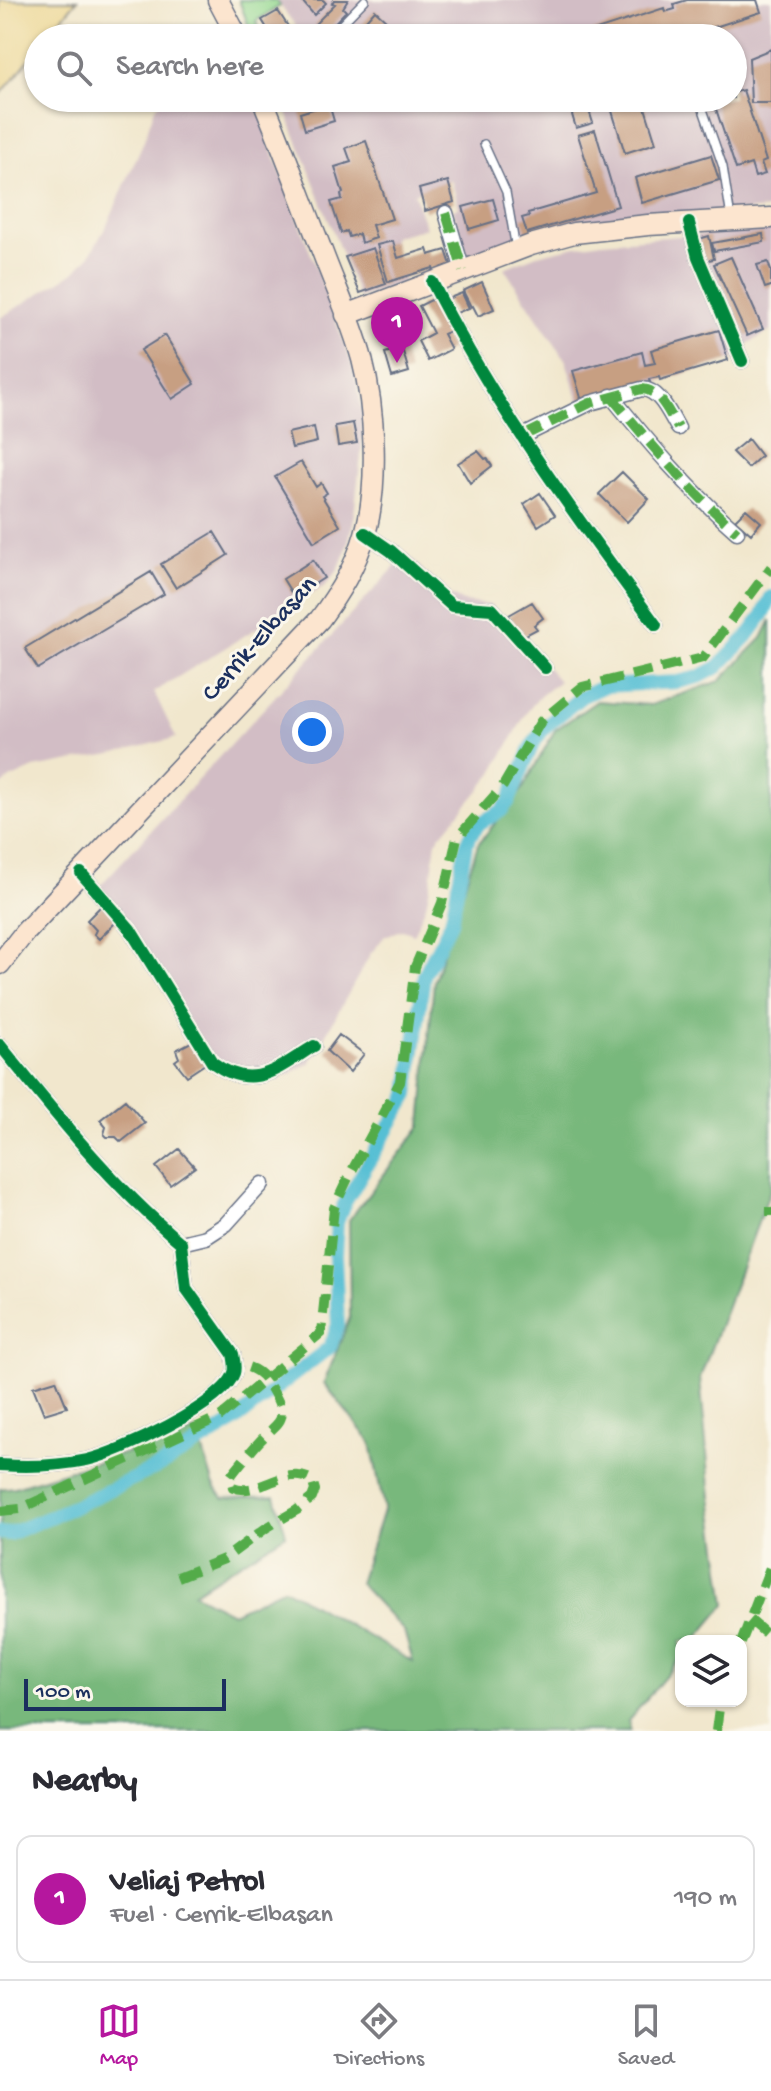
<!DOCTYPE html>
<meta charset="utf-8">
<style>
:root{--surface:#fff;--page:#f2f2f3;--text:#2b2b33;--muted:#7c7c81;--line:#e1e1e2;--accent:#b5179e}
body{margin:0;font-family:"Gochi Hand",sans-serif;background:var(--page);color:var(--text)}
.controls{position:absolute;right:24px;bottom:24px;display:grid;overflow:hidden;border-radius:16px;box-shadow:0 2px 6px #0004}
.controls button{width:72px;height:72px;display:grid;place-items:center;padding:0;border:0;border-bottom:2px solid var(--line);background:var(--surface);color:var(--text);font:40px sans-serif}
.scale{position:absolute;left:24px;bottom:20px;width:202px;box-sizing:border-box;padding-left:8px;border:4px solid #1b2f5e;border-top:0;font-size:22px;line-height:28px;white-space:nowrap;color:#1b2f5e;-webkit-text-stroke:6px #fbf7ec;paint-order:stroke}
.you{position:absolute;left:312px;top:732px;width:28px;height:28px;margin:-20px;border:6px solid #fff;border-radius:50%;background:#1a73e8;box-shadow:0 0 0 12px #1a73e833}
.badge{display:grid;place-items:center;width:52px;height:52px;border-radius:50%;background:var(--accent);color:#fff;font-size:26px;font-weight:700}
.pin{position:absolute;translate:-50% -66px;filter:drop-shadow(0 2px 4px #0008)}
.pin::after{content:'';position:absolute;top:42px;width:28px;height:24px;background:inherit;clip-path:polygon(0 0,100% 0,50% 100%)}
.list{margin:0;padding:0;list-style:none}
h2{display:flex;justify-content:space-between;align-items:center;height:104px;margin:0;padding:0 32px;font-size:34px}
h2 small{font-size:26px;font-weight:400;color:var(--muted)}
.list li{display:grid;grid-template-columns:52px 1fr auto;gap:24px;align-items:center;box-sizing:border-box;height:128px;margin:0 16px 16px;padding:0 16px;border:2px solid var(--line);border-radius:16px}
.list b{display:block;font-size:30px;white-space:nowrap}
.list p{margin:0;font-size:26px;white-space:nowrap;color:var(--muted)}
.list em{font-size:26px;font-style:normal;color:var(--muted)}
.icon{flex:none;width:44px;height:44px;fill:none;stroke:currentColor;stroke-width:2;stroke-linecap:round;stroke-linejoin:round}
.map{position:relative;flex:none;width:771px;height:1731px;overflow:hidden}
.search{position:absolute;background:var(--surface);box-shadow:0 2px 6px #0004;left:24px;right:24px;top:24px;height:88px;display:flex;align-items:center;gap:20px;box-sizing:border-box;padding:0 28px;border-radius:44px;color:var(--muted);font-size:30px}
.sheet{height:248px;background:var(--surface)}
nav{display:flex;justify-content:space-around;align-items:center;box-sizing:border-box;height:112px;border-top:2px solid var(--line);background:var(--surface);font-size:22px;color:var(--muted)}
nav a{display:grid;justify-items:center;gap:4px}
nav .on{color:var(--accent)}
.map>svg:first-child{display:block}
.industrial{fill:#d2bdc5}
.green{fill:#95d891;stroke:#588478;stroke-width:2}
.forest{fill:#78b87b;stroke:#4a746c;stroke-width:2}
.sand{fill:#eeda9e;stroke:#84847e;stroke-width:2}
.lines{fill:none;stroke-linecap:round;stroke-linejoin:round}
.canal{stroke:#57bfd4;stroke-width:14}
.building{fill:#c79f82}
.service-casing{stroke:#666f85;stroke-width:10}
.minor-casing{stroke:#666f85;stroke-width:17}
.secondary-casing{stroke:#666f85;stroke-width:23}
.service{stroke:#fff;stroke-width:7}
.minor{stroke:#fff;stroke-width:14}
.secondary{stroke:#fce5cf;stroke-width:20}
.quiet{stroke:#52ab49;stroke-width:10;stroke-dasharray:20 10;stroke-linecap:butt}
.cycleway-casing{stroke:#fbf7ec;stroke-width:17}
.cycleway{stroke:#00873e;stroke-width:12}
.labels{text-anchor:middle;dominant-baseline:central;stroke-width:6;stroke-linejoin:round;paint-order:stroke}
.street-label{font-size:26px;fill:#1b2f5e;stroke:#fbf7ec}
</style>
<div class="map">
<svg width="771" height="1731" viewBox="0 0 771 1731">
<rect width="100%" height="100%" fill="#fbf7ec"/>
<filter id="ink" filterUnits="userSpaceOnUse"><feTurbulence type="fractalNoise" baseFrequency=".0125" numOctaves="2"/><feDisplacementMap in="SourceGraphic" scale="16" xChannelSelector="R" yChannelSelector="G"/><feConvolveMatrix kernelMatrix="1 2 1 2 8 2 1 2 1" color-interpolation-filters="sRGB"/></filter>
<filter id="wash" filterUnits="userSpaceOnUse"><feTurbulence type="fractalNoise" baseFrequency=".006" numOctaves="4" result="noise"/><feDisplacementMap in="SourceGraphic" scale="32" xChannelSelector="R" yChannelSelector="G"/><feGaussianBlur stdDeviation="1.8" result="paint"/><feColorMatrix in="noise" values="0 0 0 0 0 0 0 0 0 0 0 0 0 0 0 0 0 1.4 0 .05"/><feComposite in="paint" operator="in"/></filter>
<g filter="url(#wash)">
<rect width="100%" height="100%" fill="#f1e7cd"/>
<path class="industrial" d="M276,0h495v209l-114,8 -188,45 -16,-53 6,-2 -8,-27 -37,13 12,35 -34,9 12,45 -45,16 -78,-200h452v-60h-438l6,-5z
M164,98h83l15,20 8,26 81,218 7,27 4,24v34l-9,76 -7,27 -8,20 -12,15 -172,107 22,46 -65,16 -77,14 -24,11 -10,8v-469l73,-45 15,-15 19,-33 36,-82 12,-35z
M771,229v102l-22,12 -13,15 -156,47 -14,-44 -62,-93 33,-13 34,-8 31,-5z
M407,554l39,39 17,9 28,3 68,76 -20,16 -12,15 -36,64 -55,65 -5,41 -5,23 -13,30 -4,-4 -8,-1 -16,6 -14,17 -61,110 -32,17 -27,1 -33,-17 -122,-174z"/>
<path class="green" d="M239,0h37l4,6 -24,15 8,17h-11z"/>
<path class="forest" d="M771,620v568l-71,190 11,119 15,107 -31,37h-14v17l-53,63 3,10h-631v-242l15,-2 182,-56 16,52 10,15 52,-2 11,38 -93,59 39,20 52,-25 129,74 -9,-31 -45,-48 25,-75 -13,-65 -47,-60 26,-66 -1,-97 72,-94 13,-145 44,-137 44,-54 33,-60 42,-29 54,4 69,-24 42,-43z"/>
<path class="sand" d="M0,0h77l-31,38h-8v11l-38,46z"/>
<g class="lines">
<path class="canal" d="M0,1533l9,1 64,-27 87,-41 68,-40 102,-79 8,-22 -3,-70 2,-32 6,-17 65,-111 16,-120 27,-53 15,-77 6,-12 8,-10 21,-12 8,-10 24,-57 12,-17 36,-30 23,-11 74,-4 21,-5 19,-10 29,-30 16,-22 8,-18"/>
</g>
<g id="blocks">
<path class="building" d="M301,0h22l3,3 -12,12z
M334,0h14l-5,8 3,3 -26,27 -4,-4 3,-3 -4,-3 3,-2 -3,-2 20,-20 -3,-1z
M687,0h70l4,12 -77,25 -2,-6 -10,3 2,4h-85l-2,-5 77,-25 1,4 10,-3 -1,-5z
M375,10l12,11 -15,17h-22z
M278,11l15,23 -6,4h-14l-11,-18z
M771,49v54h-20l-2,-45z
M733,85l3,7 7,-2 23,71 -5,2 4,11 -10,3 -4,-13 -15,5 -23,-69 20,-2z
M567,98h18l8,25 -17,5z
M608,98h34l14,45 -31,10z
M329,104l5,17 -29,9 -5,-17z
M595,130l23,76 -91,27 -5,-15 7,-2 -1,-3 68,-20 -18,-58z
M366,141l26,78 -20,6 4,13 -15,5 -2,-9 -10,3 -2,-6 -6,2 -10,-31 11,-3 -1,-5 2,-1 -8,-26 16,-5 -5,-14z
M711,155l8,25 -77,23 -7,-25z
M448,181l6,21 -29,9 -6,-22z
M493,199l6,21 -30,9 -6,-22z
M763,234l1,8 -50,9 -2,-8z
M709,236l5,23 -11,2 -4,-22z
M393,241l5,17 29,-9 2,6 17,-5 6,18 -17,6 -2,-6 -45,14 -11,-37z
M373,248l13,36 -26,9 -15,-36z
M731,257l32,72 -16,7 -33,-72z
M768,262l3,9v15l-6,2 -8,-23z
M482,282l12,27 -16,7 -5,-10 -2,1 -8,-16z
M462,293l7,15 -15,6 -7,-15z
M433,299l17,32 -7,3 8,15 -23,12 -10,-20 15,-8 -14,-27z
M719,330l9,30 -68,20 -1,-3 -10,2 1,3 -68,19 -9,-30 69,-19 3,13 10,-2 -4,-13z
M165,335l30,49 -23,15 -31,-49z
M402,348l7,24 -17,5 -7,-24z
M353,423l4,20 -19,3 -3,-20z
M314,427l3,15 -25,6 -4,-15z
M748,439l13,17 -13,12 -16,-16z
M478,451l7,8 2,-1 5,8 -22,17 -12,-20z
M301,462l15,25 5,-4 6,10 -5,3 18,30 -26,16 -39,-65z
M622,472l27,27 -22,23 -28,-28z
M540,493l15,22 -17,11 -14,-22z
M746,509l15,13 -10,12 -16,-14z
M214,532l14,23 -52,33 -15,-24z
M313,560l11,18 -30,19 -11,-18z
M151,572l13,22 -126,75 -13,-21z
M532,602l11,16 -9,7 3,4 -15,8 -13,-22z
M103,904l15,16 -19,19 -5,-5 2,-4 -9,-10z
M339,1035l25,19 -14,18 -23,-21z
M193,1041l15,21 -21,14 -12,-15 4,-3 -3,-8z
M125,1100l20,23 -24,19 -5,-5h-9l-3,-3 2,-7 -6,-7z
M179,1149l16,18 -25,18 -14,-18z
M56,1380l11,27 -23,7 -11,-27z"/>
</g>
</g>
<g filter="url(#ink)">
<use href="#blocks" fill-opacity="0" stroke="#666f85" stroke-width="2"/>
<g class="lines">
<defs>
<path id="service" d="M328,38l37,-38
M699,98l24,69 8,51
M484,144l22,48 10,57"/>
<path id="minor" d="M446,213l17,58
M689,223l9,34 44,104
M432,282c61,122 143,234 224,343
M611,396c39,48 79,95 126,136
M523,436l67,-33 52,-14c18,1 27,24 36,39
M365,533l26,18 61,55 40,3 53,59
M81,873l49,56 82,133c41,31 66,6 102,-16
M0,1045c56,70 112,140 181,198l5,45 47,66c1,6 3,13 1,19 -10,31 -115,80 -147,87 -29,6 -58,7 -87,5
M181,1243l25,-6 20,-13 36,-40"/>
<path id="secondary" d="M218,0l20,38
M346,315l185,-70 43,-12 74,-8 123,-7
M0,964l25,-32 295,-313c19,-26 36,-53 45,-85 14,-49 10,-126 -3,-175 -10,-37 -27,-73 -40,-108 -20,-51 -39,-103 -60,-153"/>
</defs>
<use href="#service" class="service-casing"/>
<use href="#minor" class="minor-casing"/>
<use href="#secondary" class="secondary-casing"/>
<use href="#service" class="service"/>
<use href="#minor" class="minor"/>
<use href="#secondary" class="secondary"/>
<path class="quiet" d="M446,213l17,58
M611,396c39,48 79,95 126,136
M523,436l67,-33 52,-14c18,1 27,24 36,39
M771,1207v9
M0,1511l20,-2 201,-93 100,-83 13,-125 14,-30 52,-96 15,-115 27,-64 15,-65 46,-52 38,-65 41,-34 121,-29 68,-91
M178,1577l46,-18 42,-31 31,-18 15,-12 3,-8 -3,-10c-27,-16 -54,18 -79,7l-3,-10c9,-12 19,-24 29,-35 21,-23 32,-20 12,-54 -7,-11 -11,-17 -23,-21l-13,5
M750,1620l21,18
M741,1643l30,-78
M716,1731l4,-30"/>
<defs>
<path id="cycleway" d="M689,223l9,34 44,104
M432,282c61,122 143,234 224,343
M365,533l26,18 61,55 40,3 53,59
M81,873l49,56 82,133c41,31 66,6 102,-16
M0,1045c56,70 112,140 181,198l5,45 47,66c1,6 3,13 1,19 -10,31 -115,80 -147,87 -29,6 -58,7 -87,5"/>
</defs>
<use href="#cycleway" class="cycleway-casing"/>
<use href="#cycleway" class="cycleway"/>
</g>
</g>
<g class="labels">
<g class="street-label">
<text transform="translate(261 640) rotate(-48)">Cerrik-Elbasan</text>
</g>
</g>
</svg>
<div class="controls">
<button><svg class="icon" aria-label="layers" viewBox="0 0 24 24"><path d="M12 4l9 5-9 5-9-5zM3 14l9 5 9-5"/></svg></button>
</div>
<div class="scale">100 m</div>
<div class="you"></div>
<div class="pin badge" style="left:397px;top:363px">1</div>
<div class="search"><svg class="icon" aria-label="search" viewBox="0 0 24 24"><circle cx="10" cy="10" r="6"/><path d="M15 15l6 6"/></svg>Search here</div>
</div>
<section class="sheet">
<h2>Nearby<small></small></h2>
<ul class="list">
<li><span class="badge">1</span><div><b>Veliaj Petrol</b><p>Fuel · Cerrik-Elbasan</p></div><em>190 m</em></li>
</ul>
</section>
<nav>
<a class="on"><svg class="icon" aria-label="map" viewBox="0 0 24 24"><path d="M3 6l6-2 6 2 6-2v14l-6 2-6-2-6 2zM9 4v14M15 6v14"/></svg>Map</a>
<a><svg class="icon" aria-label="directions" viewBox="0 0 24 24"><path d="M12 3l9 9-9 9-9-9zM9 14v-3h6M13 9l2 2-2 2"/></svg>Directions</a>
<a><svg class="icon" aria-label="saved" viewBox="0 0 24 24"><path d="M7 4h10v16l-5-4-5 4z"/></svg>Saved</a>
</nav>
